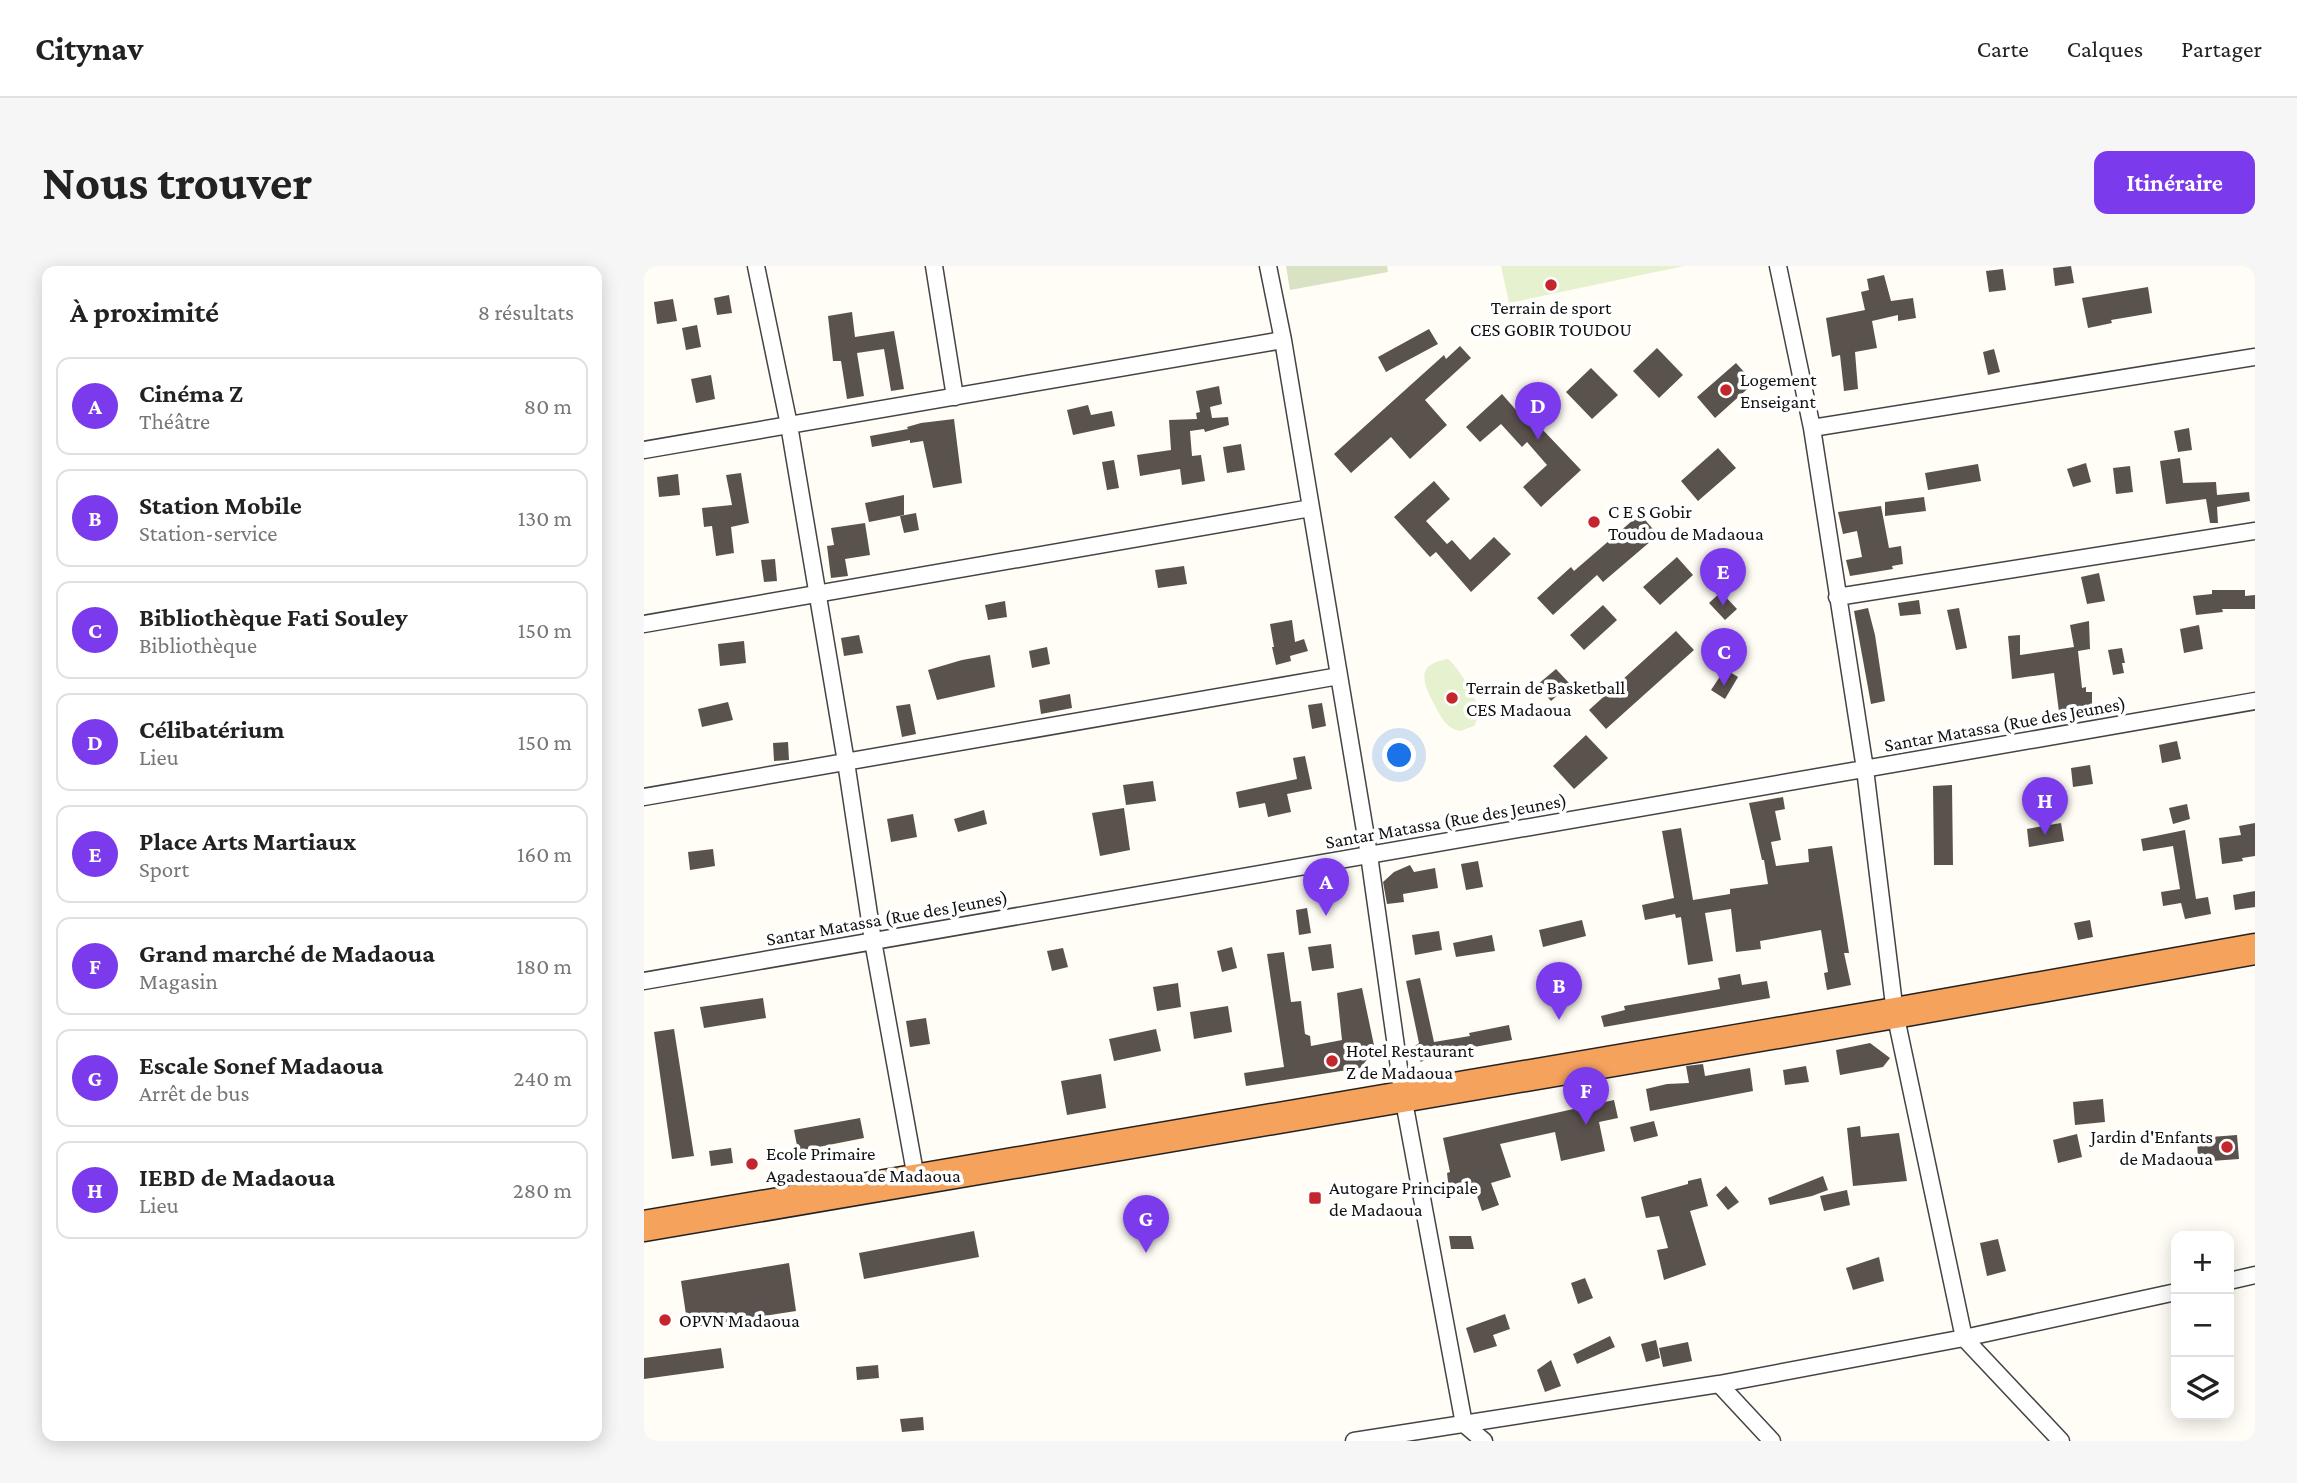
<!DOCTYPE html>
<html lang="fr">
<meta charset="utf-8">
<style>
:root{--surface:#fff;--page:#f6f6f6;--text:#222;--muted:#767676;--line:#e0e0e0;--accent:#7c3aed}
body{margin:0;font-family:"Crimson Pro",serif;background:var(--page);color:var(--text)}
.controls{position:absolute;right:21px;bottom:21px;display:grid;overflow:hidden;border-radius:14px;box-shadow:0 4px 18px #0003}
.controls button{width:63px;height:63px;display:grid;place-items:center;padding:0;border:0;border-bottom:2px solid var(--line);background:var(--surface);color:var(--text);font:35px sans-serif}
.you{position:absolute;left:756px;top:490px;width:24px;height:24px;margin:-18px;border:5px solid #fff;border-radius:50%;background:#1a73e8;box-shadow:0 0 0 10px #1a73e833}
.badge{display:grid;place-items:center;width:46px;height:46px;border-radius:50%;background:var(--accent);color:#fff;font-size:23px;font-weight:700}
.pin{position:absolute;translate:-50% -58px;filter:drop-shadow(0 2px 4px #0008)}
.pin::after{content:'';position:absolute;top:37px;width:24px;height:21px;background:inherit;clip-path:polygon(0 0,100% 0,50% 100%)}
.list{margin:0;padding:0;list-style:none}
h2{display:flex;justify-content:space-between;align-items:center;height:91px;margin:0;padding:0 28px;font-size:30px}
h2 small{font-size:23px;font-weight:400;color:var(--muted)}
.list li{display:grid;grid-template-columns:46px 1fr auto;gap:21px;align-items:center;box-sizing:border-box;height:98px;margin:0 14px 14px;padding:0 14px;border:2px solid var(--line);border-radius:14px}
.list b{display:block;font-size:26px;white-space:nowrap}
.list p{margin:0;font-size:23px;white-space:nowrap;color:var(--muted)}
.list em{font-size:23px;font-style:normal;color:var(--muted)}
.icon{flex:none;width:38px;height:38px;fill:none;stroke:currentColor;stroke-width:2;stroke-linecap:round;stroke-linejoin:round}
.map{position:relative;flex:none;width:1611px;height:1175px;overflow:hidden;border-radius:14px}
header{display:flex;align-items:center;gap:42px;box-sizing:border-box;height:98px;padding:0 35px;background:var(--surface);border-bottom:2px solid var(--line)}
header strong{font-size:33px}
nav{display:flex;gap:38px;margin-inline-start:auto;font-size:24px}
.intro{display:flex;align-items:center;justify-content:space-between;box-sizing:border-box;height:168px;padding:0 42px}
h1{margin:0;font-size:49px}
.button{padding:18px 32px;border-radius:14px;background:var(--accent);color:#fff;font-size:24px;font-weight:700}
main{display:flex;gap:42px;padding:0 42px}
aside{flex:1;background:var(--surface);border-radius:14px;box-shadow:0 4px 18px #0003}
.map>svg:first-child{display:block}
.cemetery{fill:#d9e3c4}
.pitch{fill:#e6f2cf}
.building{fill:#5a524d}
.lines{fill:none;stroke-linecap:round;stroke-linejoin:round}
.street-casing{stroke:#444;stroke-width:19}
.highway-casing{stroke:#222;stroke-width:33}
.street{stroke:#fff;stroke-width:16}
.highway{stroke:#f5a25d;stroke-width:30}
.poi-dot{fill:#c4262e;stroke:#fff;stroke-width:2.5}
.labels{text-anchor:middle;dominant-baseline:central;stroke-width:7;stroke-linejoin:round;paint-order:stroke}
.poi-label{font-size:19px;fill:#111;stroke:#fff;text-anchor:start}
.street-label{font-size:19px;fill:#111;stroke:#fff}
</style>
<header>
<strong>Citynav</strong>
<nav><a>Carte</a><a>Calques</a><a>Partager</a></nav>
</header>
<div class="intro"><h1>Nous trouver</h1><a class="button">Itinéraire</a></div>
<main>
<aside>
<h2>À proximité<small>8 résultats</small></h2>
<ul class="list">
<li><span class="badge">A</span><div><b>Cinéma Z</b><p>Théâtre</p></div><em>80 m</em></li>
<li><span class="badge">B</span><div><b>Station Mobile</b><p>Station-service</p></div><em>130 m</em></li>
<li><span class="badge">C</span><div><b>Bibliothèque Fati Souley</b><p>Bibliothèque</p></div><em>150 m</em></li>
<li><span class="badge">D</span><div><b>Célibatérium</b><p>Lieu</p></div><em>150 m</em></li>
<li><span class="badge">E</span><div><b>Place Arts Martiaux</b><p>Sport</p></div><em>160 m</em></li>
<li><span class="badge">F</span><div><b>Grand marché de Madaoua</b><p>Magasin</p></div><em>180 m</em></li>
<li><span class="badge">G</span><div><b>Escale Sonef Madaoua</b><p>Arrêt de bus</p></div><em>240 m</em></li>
<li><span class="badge">H</span><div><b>IEBD de Madaoua</b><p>Lieu</p></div><em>280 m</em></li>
</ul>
</aside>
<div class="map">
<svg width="1611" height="1175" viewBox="0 0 1611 1175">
<rect width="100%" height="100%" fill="#fffdf5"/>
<path class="cemetery" d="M642,0h101l1,6 -98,18z"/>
<path class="pitch" d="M857,0h183l-175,37z
M804,393c10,8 28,36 30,50 1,6 -1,12 -4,17l-14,5c-15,-3 -19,-15 -26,-27 -12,-23 -18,-40 14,-45z"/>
<path class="building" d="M1427,0l3,17 -19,3 -2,-18z
M1359,3l3,21 -17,2 -3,-21z
M1240,9l7,26 22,-3 3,20 -18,3v-6l-26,6 5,27 -22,4 3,37 -14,2 -4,-36 -8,2 -6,-39 39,-8 -4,-18 8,-2 -2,-11z
M1504,21l4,26 -41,7 1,3 -24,5 -6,-30z
M85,29l3,18 -15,2 -3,-17z
M29,33l4,22 -20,3 -3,-22z
M208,46l3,25 39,-6 10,58 -13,2 -7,-42 -27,4 7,43 -17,3 -6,-38h-8l-5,-45z
M53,59l4,22 -15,3 -4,-22z
M785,63l9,15 -52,28 -8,-15z
M816,80l11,12 -46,42 22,25 -37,34 -19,-22 -40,36 -17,-19 110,-99 2,4z
M1013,82l26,27 -24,23 -26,-27z
M1350,83l6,23 -12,3 -5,-23z
M1092,97l18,20 -39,35 -18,-21z
M947,102l27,27 -26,24 -26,-27z
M67,109l4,24 -19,4 -5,-24z
M575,120l3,18 -12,3 2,11 16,-1 1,8 -24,7 -1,-3 -14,2 2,25 9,-1 4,26 -23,4 -2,-16 -40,7 -3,-21 34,-5 -2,-30 28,-1 -1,-6 4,-1 -4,-21z
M858,128l35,40 5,-5 39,41 -40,37 -18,-20 24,-22 -20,-23 -5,5 -21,-23 -21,18 -14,-15z
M444,139l3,10 21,-4 3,15 -42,9 -6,-25z
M310,153l8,64 -29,5 -10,-47 -13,2v-3l-38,7 -2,-11 38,-7 -1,-2 14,-4z
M1545,162l3,22 -14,2 -4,-21z
M597,178l4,26 -18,3 -4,-26z
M1074,182l18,20 -38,33 -17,-20z
M1536,192l3,25 33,-1 1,13 32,-3 1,9 -33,6 1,16h-8l-4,-24 -40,5 -6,-43z
M470,194l5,28 -12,2 -5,-28z
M1442,197l5,19 -18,5 -6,-18z
M1334,198l3,17 -53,9 -3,-17z
M1486,200l3,26 -17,2 -3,-26z
M97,207l8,50 -18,4 3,26 -18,3 -4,-30 -8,1 -2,-19 30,-3 -6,-30z
M34,208l2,21 -21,2 -2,-20z
M790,215l16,18 -24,22 21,23 5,-4 18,20 24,-23 17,17 -40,38 -35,-40 -6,5 -36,-40z
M260,229v20l-35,7 -4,-19z
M1280,231l2,14 -41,5v-14z
M1237,240l8,42 12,-2 2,18 -11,2 1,3 -43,7 -4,-16 16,-3 -5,-26 -14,3 -5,-22z
M272,247l3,17 -15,3 -4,-17z
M996,248l18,21 -55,47 -6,-7 -44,40 -16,-17 34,-31 3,4z
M221,257l5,32 -25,4 3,17 -17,2 -4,-32 7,-1 -3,-17z
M1033,291l16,18 -33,30 -17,-18z
M131,293l2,22 -13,1 -3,-22z
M540,300l3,18 -29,4 -3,-18z
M1455,307l6,28 -18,3 -6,-27z
M1568,324h33v6l10,-1v14h-33l1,3 -27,3 -3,-19 19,-2z
M1077,326l16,17 -12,11 -16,-17z
M1275,334l2,14 -21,2 -2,-13z
M361,335l2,16 -19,3 -3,-15z
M959,339l14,15 -33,30 -14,-15z
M1224,342l7,27 10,66 -14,3 -17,-93z
M1315,342l8,40 -11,2 -9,-40z
M648,354l3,22 9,-3 4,12 -18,5 1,5 -15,4 -4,-18h2l-4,-23z
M1445,355l1,28 -12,2 4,37 4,-1v5h6v14l-8,1v2l-25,3 -5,-39 -42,6 -4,-43 12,-1v20l54,-8 -4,-22z
M1555,359l4,24 -19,4 -4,-24z
M1032,365l18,19 -88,79 -17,-19z
M215,369l4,18 -19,3 -3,-18z
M100,375l2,22 -26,3 -2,-22z
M403,381l3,17 -18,4 -3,-17z
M1478,382l3,15h-3l2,10 -11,2 -5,-25z
M346,389l5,32 -58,13 -9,-30 34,-10z
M912,403l14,15 -19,17 -14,-16z
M1081,403l13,8 -13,22 -14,-9z
M426,428l2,14 -31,6 -2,-14z
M84,436l5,18 -31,7 -4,-18z
M678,437l4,23 -14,3 -4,-24z
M266,438l6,30 -14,3 -6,-31z
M942,469l22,23 -34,31 -21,-23z
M1533,475l4,18 -19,4 -3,-18z
M144,476l1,18 -15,1 -1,-18z
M661,490l7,33 -25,5 4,18 -23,5 -3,-14 -26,5 -3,-16 61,-13 -4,-21z
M1446,499l3,19 -20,3 -2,-19z
M509,515l3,20 -30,4 -3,-20z
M1308,519l1,80h-19l-1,-79z
M1139,531l2,12 -10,2 6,29 -10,2 5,24 33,-4 -1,-13 24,-3 17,107h-5l7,32 -24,5 -3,-17 4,-1 -7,-42 -61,11 1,8 -25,3 -5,-43 -26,4 8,48 -25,4 -7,-48 -5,1 -1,-4 -30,6 -3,-15 32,-7 -12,-67 19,-3 12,72 37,-6v-5l38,-5 -4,-24h-2l-13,-57z
M1543,538l3,15 -17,5 -4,-16z
M480,542l6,42 -30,6 -8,-43z
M340,544l3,14 -29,8 -4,-13z
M269,548l4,23 -26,5 -4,-23z
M1417,557l3,18 -35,6 -2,-18z
M1611,557v33l-13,2 1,3 -21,3 -3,-26 22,-3 -2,-9z
M1541,564l11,69 12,-2 3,17 -26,5 -4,-16 -18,3 -2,-14 19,-3 -7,-43 -30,5 -2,-12z
M69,583l2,17 -25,4 -2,-18z
M834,595l5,26 -17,3 -5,-26z
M766,599l4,7 21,-4 3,20 -35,6 1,8 -17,2 -4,-22 11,-10z
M1611,625v16l-20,3 -2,-15z
M663,642l4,25 -12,2 -3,-25z
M938,654l4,16 -43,11 -4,-17z
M1446,654l3,17 -15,3 -4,-17z
M795,665l3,19 -27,5 -3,-20z
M848,669l3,16 -39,6 -3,-14z
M687,678l3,24 -22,3 -4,-24z
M588,681l5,21 -15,4 -5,-21z
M419,682l5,19 -16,4 -5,-20z
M640,686l7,50 10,-1 4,33 5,2 1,10 31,-6 -5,-47 25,-5 13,62 -15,18 -114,18 -2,-13 40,-6 -17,-113z
M1096,708l2,11 25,-4 3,17 -166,29 -3,-11 24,-6 -1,-4 96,-17 -2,-11z
M776,712l14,64 36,-6 -1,-3 40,-8 3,15 -81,15 -10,7 -10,-13 8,-6 -13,-62z
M534,717l3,24 -24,4 -4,-24z
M119,732l3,20 -62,10 -4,-21z
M584,740l4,26 -38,7 -4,-27z
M282,752l4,26 -20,3 -4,-26z
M30,763l20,127 -22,3 -18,-127z
M512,763l5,22 -47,10 -5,-22z
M1226,777l20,15 -7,9 -43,8 -4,-25z
M1059,798l2,12 45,-8 3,23 -103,20 -4,-22 21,-5 22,-1 -3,-17z
M1162,800l3,16 -24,3 -2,-15z
M457,808l5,34 -39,7 -6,-34z
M1459,833l2,23 -30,3 -2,-23z
M970,834l4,18 -19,4 6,29 -44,10 -6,-29 -55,12 11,33 -20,6 8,22 -17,6 -8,-24 -25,3 -2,-17 3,-1 -7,-34z
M216,852l4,20 -66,13 -4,-21z
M1010,855l4,15 -24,6 -4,-15z
M1216,860l1,11 38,-4 8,48 -54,5 -6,-58z
M1433,868l5,23 -24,6 -5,-23z
M1593,869l2,24 -41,3 -1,-24z
M87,882l2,15 -22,3 -2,-15z
M1179,910l5,14 -16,6 -42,9 -2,-7z
M1057,912l7,28 -18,5 16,54 -42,15 -7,-30 11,-2 -9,-32 -13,2 -5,-21 47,-13v-3z
M1082,920l13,16 -11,8 -12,-15z
M1203,924l3,15 -26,6 -4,-15z
M330,965l5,26 -115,22 -5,-26z
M805,970h22l3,13h-23z
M1354,973l8,32 -19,5 -7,-33z
M1235,991l5,24 -31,9 -7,-22z
M145,997l7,48 -108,17 -7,-47z
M941,1012l8,20 -15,6 -7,-21z
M861,1048l5,15 -17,6 4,11 -23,7 -8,-25z
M966,1070l5,11 -38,17 -4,-10z
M1012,1074l4,18 -14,4 -5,-18z
M1044,1076l4,19 -29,6 -4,-19z
M77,1082l3,20 -80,11v-21z
M907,1094l10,26 -16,6 -8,-22z
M234,1099l1,13 -22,2 -1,-13z
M279,1151l1,13 -22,2 -2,-13z"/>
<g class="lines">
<defs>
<path id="street" d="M112,0l33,159 57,337 27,179 43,237
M290,0l21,131
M624,0l15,74 86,515 34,241 61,328 20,17
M1134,0l34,162 53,341 30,244 69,325 97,103
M1168,162l443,-71
M0,184l639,-110
M1193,331l418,-66
M0,358l667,-116
M0,531l695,-121
M0,715l1611,-280
M1585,1015l26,-6
M1075,1118l53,57
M710,1175l365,-57 245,-46 212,-46"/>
<path id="highway" d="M0,960l1251,-213 360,-64"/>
</defs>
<use href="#street" class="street-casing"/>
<use href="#highway" class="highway-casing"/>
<use href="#street" class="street"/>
<use href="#highway" class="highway"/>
</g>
<g class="poi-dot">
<circle cx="907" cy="19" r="7"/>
<circle cx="1082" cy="124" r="7"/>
<circle cx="950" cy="256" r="7"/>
<circle cx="808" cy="432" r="7"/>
<circle cx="688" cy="795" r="7"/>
<circle cx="1583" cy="881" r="7"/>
<circle cx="108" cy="898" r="7"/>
<rect x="664" y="925" width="14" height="14" rx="3.5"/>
<circle cx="21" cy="1054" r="7"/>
</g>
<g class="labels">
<g class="poi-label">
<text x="907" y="41" text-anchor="middle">Terrain de sport<tspan x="907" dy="22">CES GOBIR TOUDOU</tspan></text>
<text x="1096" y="113">Logement<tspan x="1096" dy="22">Enseigant</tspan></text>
<text x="964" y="245">C E S Gobir<tspan x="964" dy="22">Toudou de Madaoua</tspan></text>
<text x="822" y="421">Terrain de Basketball<tspan x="822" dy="22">CES Madaoua</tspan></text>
<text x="702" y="784">Hotel Restaurant<tspan x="702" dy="22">Z de Madaoua</tspan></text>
<text x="1569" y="870" text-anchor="end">Jardin d'Enfants<tspan x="1569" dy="22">de Madaoua</tspan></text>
<text x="122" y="887">Ecole Primaire<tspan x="122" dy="22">Agadestaoua de Madaoua</tspan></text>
<text x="685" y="921">Autogare Principale<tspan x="685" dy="22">de Madaoua</tspan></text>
<text x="35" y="1054">OPVN Madaoua</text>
</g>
<g class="street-label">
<text transform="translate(1361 458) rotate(-10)">Santar Matassa (Rue des Jeunes)</text>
<text transform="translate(802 555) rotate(-10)">Santar Matassa (Rue des Jeunes)</text>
<text transform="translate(243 652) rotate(-10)">Santar Matassa (Rue des Jeunes)</text>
</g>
</g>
</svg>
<div class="controls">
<button>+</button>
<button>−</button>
<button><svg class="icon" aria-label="layers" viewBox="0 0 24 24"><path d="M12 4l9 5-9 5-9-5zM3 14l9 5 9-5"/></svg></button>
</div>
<div class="you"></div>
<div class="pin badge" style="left:682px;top:650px">A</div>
<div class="pin badge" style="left:915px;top:754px">B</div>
<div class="pin badge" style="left:1080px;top:420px">C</div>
<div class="pin badge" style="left:894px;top:174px">D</div>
<div class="pin badge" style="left:1079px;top:340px">E</div>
<div class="pin badge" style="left:942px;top:859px">F</div>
<div class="pin badge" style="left:502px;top:987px">G</div>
<div class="pin badge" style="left:1401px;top:569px">H</div>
</div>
</main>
